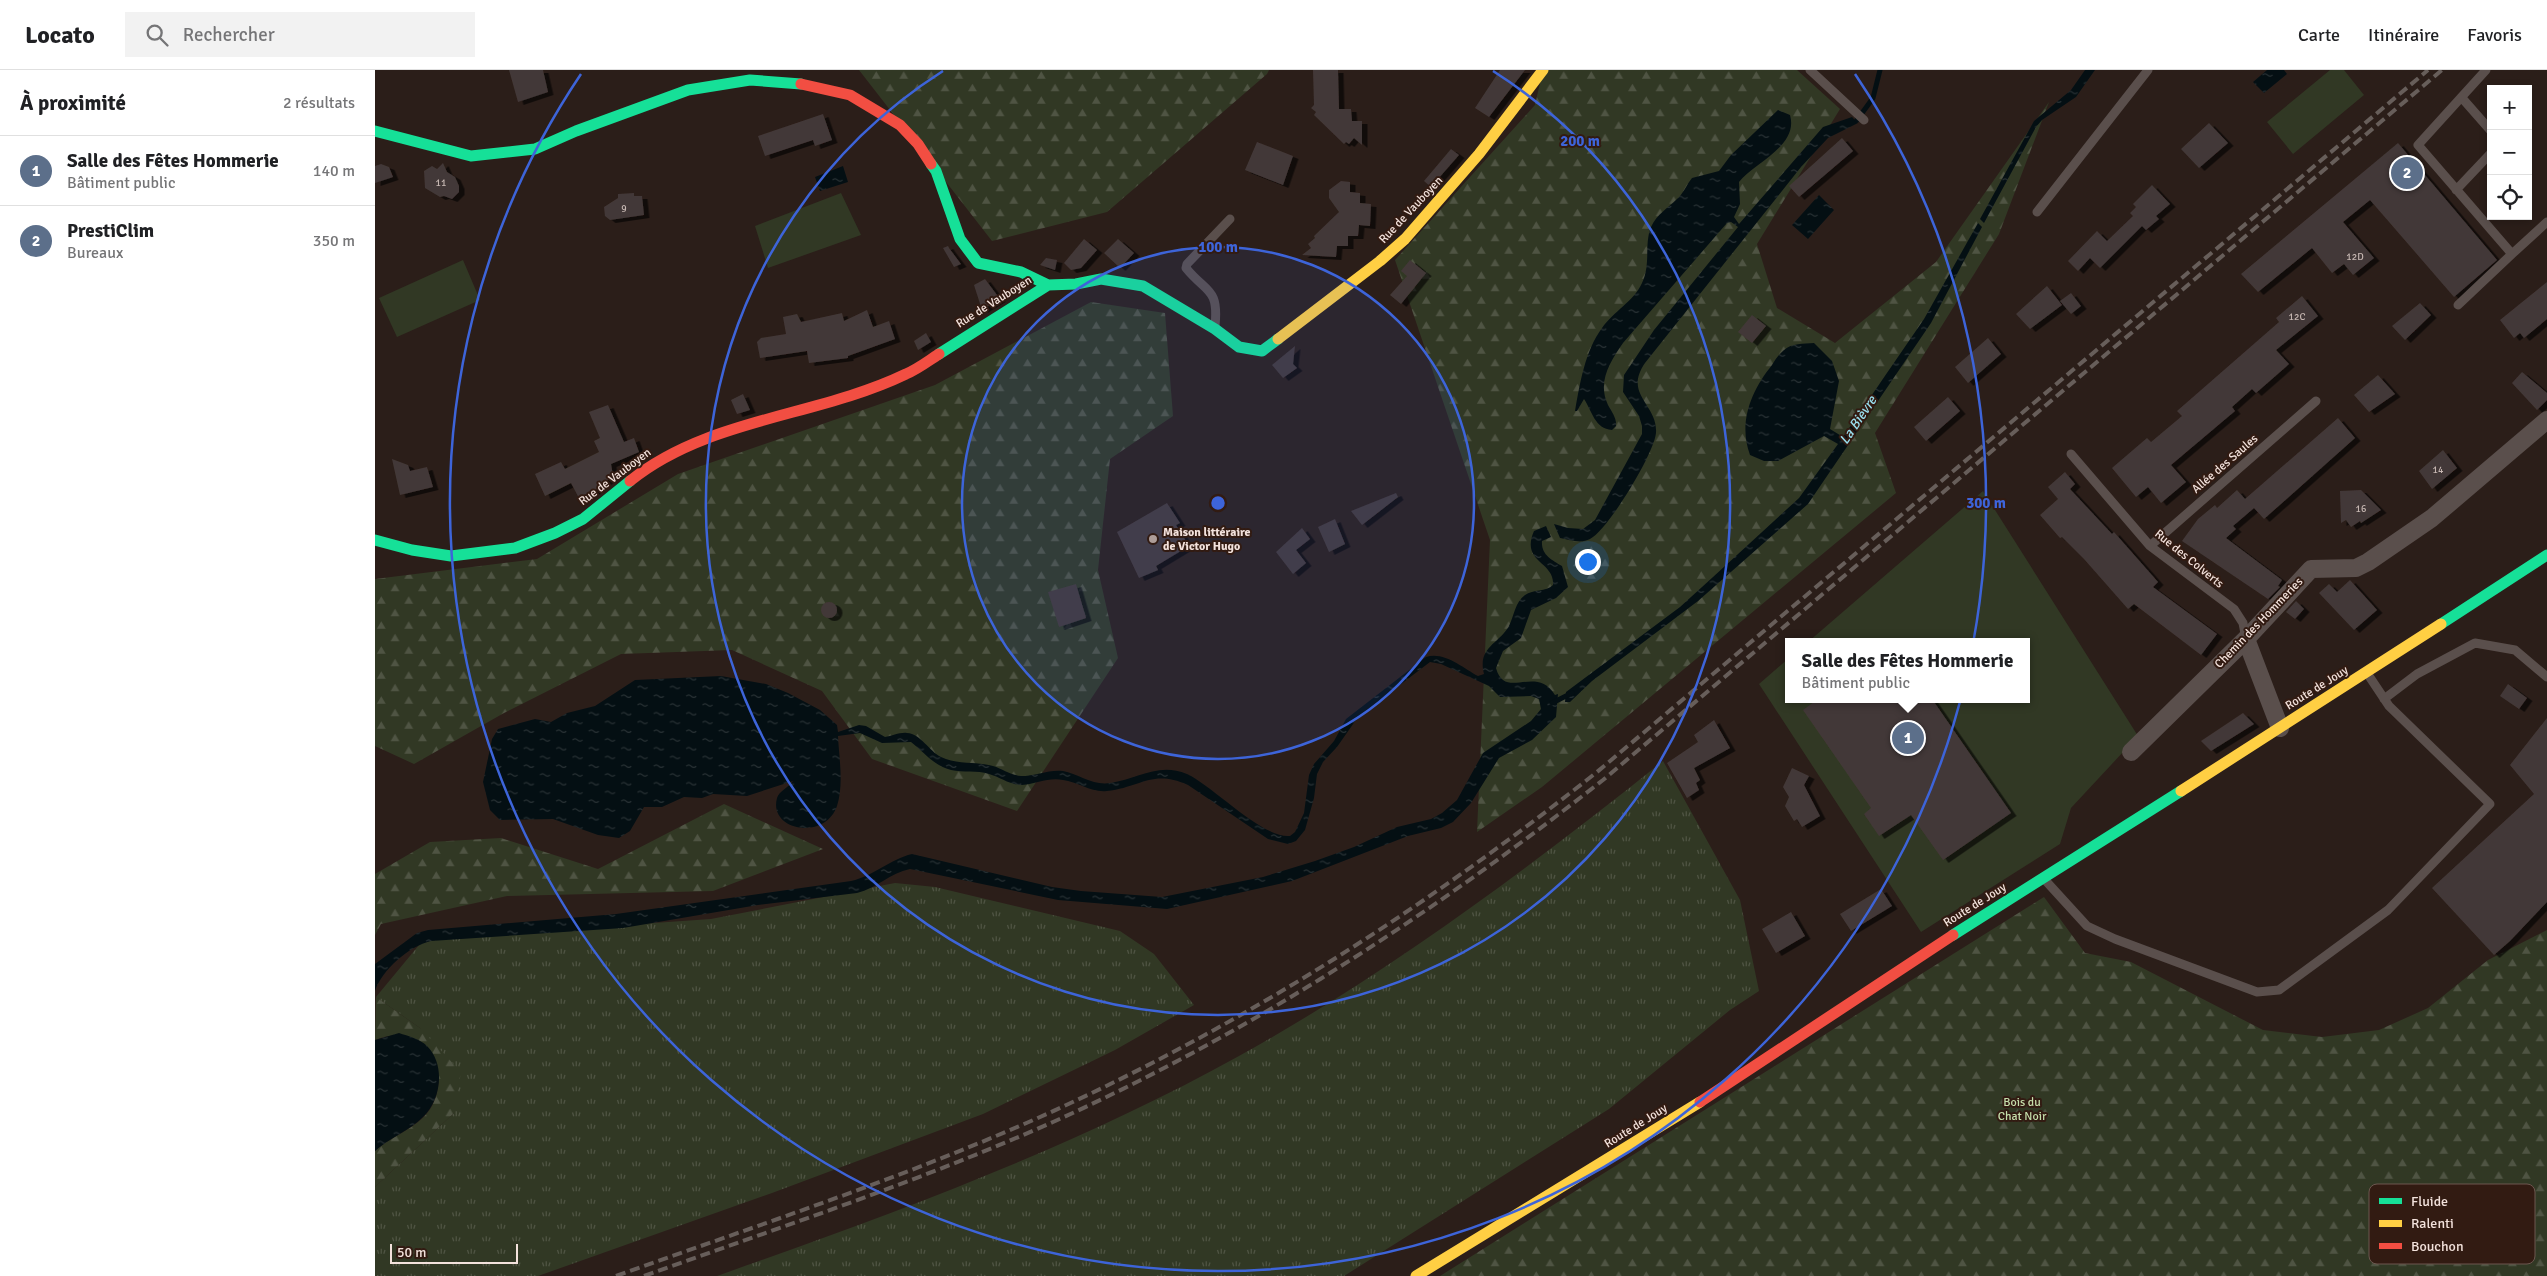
<!DOCTYPE html>
<html lang="fr">
<meta charset="utf-8">
<style>
:root{--surface:#fff;--page:#f2f2f2;--text:#202124;--muted:#757577;--line:#e0e0e0;--accent:#5f5958}
body{margin:0;font-family:Signika,sans-serif;background:var(--page);color:var(--text)}
.controls{position:absolute;right:15px;top:15px;display:grid;overflow:hidden;border-radius:0px;box-shadow:0 2px 8px #0003}
.controls button{width:45px;height:45px;display:grid;place-items:center;padding:0;border:0;border-bottom:1px solid var(--line);background:var(--surface);color:var(--text);font:25px sans-serif}
.scale{position:absolute;left:15px;bottom:12px;width:128px;box-sizing:border-box;padding-left:5px;border:2px solid #f3e2dc;border-top:0;font-size:14px;line-height:18px;white-space:nowrap;color:#f3e2dc;-webkit-text-stroke:4px #321b12;paint-order:stroke}
.you{position:absolute;left:1212px;top:491px;width:18px;height:18px;margin:-12px;border:4px solid #fff;border-radius:50%;background:#1a73e8;box-shadow:0 0 0 8px #1a73e833}
.badge{display:grid;place-items:center;width:32px;height:32px;border-radius:50%;background:var(--accent);color:#fff;font-size:16px;font-weight:700}
.pin{position:absolute;translate:-50% -50%;border:2px solid #fff;box-shadow:0 1px 5px #0006}
.popup{position:absolute;left:1410px;top:568px;width:245px;height:65px;box-sizing:border-box;display:grid;place-content:center;border-radius:0px;background:var(--surface);filter:drop-shadow(0 1px 4px #0005);font-size:16px;white-space:nowrap;color:var(--muted)}
.popup b{font-size:19px;color:var(--text)}
.popup::after{content:'';position:absolute;left:50%;top:100%;margin-left:-10px;border:10px solid transparent;border-top-color:var(--surface)}
.list{margin:0;padding:0;list-style:none}
h2{display:flex;justify-content:space-between;align-items:center;height:65px;margin:0;padding:0 20px;font-size:21px}
h2 small{font-size:16px;font-weight:400;color:var(--muted)}
.list li{display:grid;grid-template-columns:32px 1fr auto;gap:15px;align-items:center;box-sizing:border-box;height:70px;padding:0 20px;border-top:1px solid var(--line)}
.list b{display:block;font-size:19px;white-space:nowrap}
.list p{margin:0;font-size:16px;white-space:nowrap;color:var(--muted)}
.list em{font-size:16px;font-style:normal;color:var(--muted)}
.icon{flex:none;width:28px;height:28px;fill:none;stroke:currentColor;stroke-width:2;stroke-linecap:round;stroke-linejoin:round}
.map{position:relative;flex:none;width:2172px;height:1206px;overflow:hidden}
header{display:flex;align-items:center;gap:30px;box-sizing:border-box;height:70px;padding:0 25px;background:var(--surface);border-bottom:1px solid var(--line)}
header strong{font-size:24px}
nav{display:flex;gap:28px;margin-inline-start:auto;font-size:18px}
.search{width:350px;height:45px;background:var(--page);display:flex;align-items:center;gap:12px;box-sizing:border-box;padding:0 18px;border-radius:0px;color:var(--muted);font-size:19px}
main{display:flex}
aside{flex:1;background:var(--surface)}
.map>svg:first-child{display:block}
.grass{fill:url(#grass-tufts)}
.forest{fill:url(#forest-firs)}
.pitch{fill:#313824}
.water{fill:url(#water-ripples)}
.lines{fill:none;stroke-linecap:round;stroke-linejoin:round}
.stream{stroke:#040f13;stroke-width:5}
.building{fill:#433837;filter:url(#shadow)}
.lane{stroke:#5a4f4c;stroke-width:9}
.street{stroke:#5a4f4c;stroke-width:18}
.fast{stroke:#16e098;stroke-width:11}
.slow{stroke:#ffcf43;stroke-width:11}
.jam{stroke:#f24e42;stroke-width:11}
.rail{stroke:#675e5a;stroke-width:4;stroke-dasharray:10 5;stroke-linecap:butt}
.ring{fill:none;stroke:#3d64d9;stroke-width:2.5}
.poi-dot{fill:#ad9d98;stroke:#321b12;stroke-width:2}
.labels{text-anchor:middle;dominant-baseline:central;stroke-width:4;stroke-linejoin:round;paint-order:stroke}
.number-label{font-size:10px;fill:#c7b8b3}
.street-label{font-size:12px;fill:#f3e2dc;stroke:#321b12}
.poi-label{font-size:12px;font-weight:bold;fill:#f3e2dc;stroke:#321b12;text-anchor:start}
.park-label{font-size:12px;fill:#c6dfac;stroke:#321b12}
.water-label{font-size:14px;font-style:italic;fill:#99deee;stroke:#321b12}
.key{fill:#321b12;stroke:#6c574f;stroke-width:1}
.key-label{font-size:14px;fill:#f3e2dc}
.centre{fill:#3d64d9;stroke:#321b12;stroke-width:2.5}
.ring-label{font-size:15px;text-anchor:middle;font-weight:bold;fill:#3d64d9;stroke:#321b12;stroke-width:4;stroke-linejoin:round;paint-order:stroke}
</style>
<header>
<strong>Locato</strong>
<div class="search"><svg class="icon" aria-label="search" viewBox="0 0 24 24"><circle cx="10" cy="10" r="6"/><path d="M15 15l6 6"/></svg>Rechercher</div>
<nav><a>Carte</a><a>Itinéraire</a><a>Favoris</a></nav>
</header>
<main>
<aside>
<h2>À proximité<small>2 résultats</small></h2>
<ul class="list">
<li><span class="badge" style="background:#5c6f8a">1</span><div><b>Salle des Fêtes Hommerie</b><p>Bâtiment public</p></div><em>140 m</em></li>
<li><span class="badge" style="background:#5c6f8a">2</span><div><b>PrestiClim</b><p>Bureaux</p></div><em>350 m</em></li>
</ul>
</aside>
<div class="map">
<svg width="2172" height="1206" viewBox="0 0 2172 1206">
<defs>
<pattern id="grass-tufts" width="24" height="20" patternUnits="userSpaceOnUse" patternTransform="scale(1.25)"><rect width="24" height="20" fill="#313824"/><path d="M3 7l-1-3M5 7V3M7 7l1-3M15 17l-1-3M17 17v-4M19 17l1-3" fill="none" stroke="#4f5443"/></pattern>
<pattern id="forest-firs" width="22" height="20" patternUnits="userSpaceOnUse" patternTransform="scale(1.25)"><rect width="22" height="20" fill="#313824"/><path d="M5 1l3.5 6h-7zM16 11l3.5 6h-7z" fill="#4f5443"/></pattern>
<pattern id="water-ripples" width="26" height="14" patternUnits="userSpaceOnUse" patternTransform="scale(1.25)"><rect width="26" height="14" fill="#040f13"/><path d="M2 4q2-2 4 0t4 0M15 11q2-2 4 0t4 0" fill="none" stroke="#293235"/></pattern>
<filter id="shadow"><feDropShadow dx="5.5" dy="3" stdDeviation="0" flood-color="#0009"/></filter>
</defs>
<rect width="100%" height="100%" fill="#2b1e19"/>
<path class="grass" d="M1288,691l77,139 19,91 -29,19 -121,99 -265,167h-627c178,-63 356,-128 522,-220 151,-84 289,-187 424,-295z
M520,813l40,4 185,44 34,23 40,51 -79,45 -132,64 -211,79 -234,83h-163v-89l79,-74 -34,-85 -44,-31 48,-58 287,-20z"/>
<path class="forest" d="M484,0h410l-2,4 -160,138 -115,29z
M1168,0h254l43,39 -83,135 20,64 58,35 101,-81 113,-160 -50,132 -124,199 21,60 -354,294 -65,45 13,-292 -95,-280 140,-155z
M716,232l74,11 8,103 -63,43 -12,111 20,88 -101,153 -145,-52 -50,-68 -90,-41 -111,4 -117,59 -90,51 -39,-18v-167l162,-20 141,-85 257,-89z
M349,734l99,45 -110,42 -206,5 -126,28 -6,11v-61l55,-32 71,-4 97,31z
M1669,827l41,56 46,9 132,68 59,7 57,-7 49,-22 60,-48 59,-30v346h-1107z
M1,927l44,31 41,44 -7,41 -79,74v-36c17,-16 45,-23 57,-45 21,-40 -11,-85 -57,-66z"/>
<path class="pitch" d="M1955,0h14l20,25 -71,59 -26,-32z
M466,123l20,42 -93,33 -13,-42z
M88,190l17,40 -83,37 -18,-39z
M1608,421l155,245 -67,72 -11,36 -139,88 -162,-248 30,-26v41h238v-57h-219z"/>
<path class="water" d="M1710,0h10l-19,27 -34,23 -6,7 -52,96 -4,-4 54,-98 37,-31z
M1892,0h17l3,4 -23,19 -11,-11z
M1403,40l12,5c9,31 -36,48 -51,67l1,22 -6,13 5,7 84,-97 29,-10 6,6 -30,15 -27,29 -156,196c-22,32 13,41 11,70 -2,21 -48,97 -66,106 -9,5 -20,1 -30,-1l-6,-14 14,4 15,1 12,-9 47,-86v-8l-3,-10 -16,-24 1,-17 30,-45 84,-103 -7,-5 -4,1 -104,120c-13,19 -26,39 -15,62 4,7 9,14 8,21l-4,4c-17,-1 -20,-19 -28,-31l-7,12h-2c5,-28 10,-60 27,-83 11,-16 32,-27 40,-45 9,-18 2,-39 9,-56 6,-13 16,-18 26,-28 6,-5 10,-15 15,-21l27,-7 12,-16z
M468,96l5,16 -28,9 -5,-14z
M1444,125l15,15 -26,29 -16,-14z
M1603,153l4,4 -51,96 -123,181 -110,97 -106,80 -22,21h-5l1,-10 114,-85 33,-30 86,-79 39,-54 -14,-8 -46,25h-14l-14,-6c-12,-32 1,-64 22,-90 3,-5 7,-11 12,-15 8,-7 19,-6 30,-7l18,18 7,20 -9,48 13,8 81,-118z
M1171,456l5,11 -9,4c-1,14 10,19 20,25l6,21 -12,11 -25,12 -10,28 -18,13 -7,17c9,33 40,-4 59,27l3,-1 -2,23 -24,23 -33,18 -28,45 -18,19 -12,6 -33,8 -116,45 -125,28 -109,-9 -148,-31c-20,4 -33,19 -53,24l-99,12 -135,23 -192,13c-22,5 -49,29 -56,50v-27l42,-31 11,-3 188,-16 235,-33c23,-5 39,-22 61,-27l140,33 29,4 81,6 101,-20 52,-16 39,-14 43,-20 34,-8 11,-6 15,-13 26,-47 48,-32 10,-12 -2,-10 -8,-3 -31,1 -11,-11 -48,-22 -11,-2 -72,55 -21,30 -14,15 -6,12 -3,24 -9,32 -9,11 -8,3 -20,-5 -80,-54c-36,-16 -46,2 -81,6 -15,2 -29,-9 -44,-11 -14,-3 -27,4 -41,5 -12,0 -22,-8 -33,-11 -12,-4 -26,-1 -38,-4 -17,-4 -27,-18 -40,-28l-29,1 -22,-10 -22,3c1,22 6,48 -1,70 -12,35 -69,25 -60,-8 2,-7 12,-11 16,-17l-46,15 -34,-2 -11,4 -18,-1 -22,10h-18l-14,24 -11,7 -21,-3 -45,-16 -53,1 -10,-10 -7,-28 9,-43 6,-10 37,-10 16,3 16,-9 28,-7 40,-26 86,-4 45,8 22,9 32,17 17,15 1,7 21,-7 7,1 19,11c7,-1 15,-5 22,-4 14,1 22,18 34,24 16,8 34,4 52,9 10,3 17,9 28,10 14,0 29,-7 42,-5 15,3 31,15 47,12 28,-4 48,-21 77,-9 26,12 76,65 103,62l5,-4 9,-19 5,-38 5,-11 20,-23 12,-22 80,-62c18,-6 37,11 52,19l6,-2c-7,-27 15,-30 25,-48 5,-10 6,-24 16,-31 8,-6 21,-3 28,-10 2,-24 -33,-22 -19,-54z
M24,963c9,3 21,6 28,13 19,19 14,54 -4,71 -14,14 -34,21 -48,34v-111z"/>
<g class="lines">
<path class="stream" d="M1482,50l16,-22 7,-28
M1177,633l20,-10"/>
</g>
<path class="building" d="M134,0h34l5,22 -30,10z
M938,0h25l1,39h12l1,12h10v24l-8,-7 -5,6 -3,-2 -2,2 -30,-29 2,-3 -5,-4 3,-3z
M1125,0h25l-36,47 -14,-9z
M448,44l9,26 -17,6 -2,-6 -48,16 -7,-20z
M1834,53l19,20 -29,25 -18,-19z
M1467,68l11,13 -54,46 -10,-11z
M882,72l36,14 -10,29 -38,-15z
M2023,73l99,117 -43,37 -84,-97 -27,22 31,36 -21,17 -9,-11 -12,9 -20,-25 -54,44 -17,-18z
M1076,79l8,6 -28,32 -7,-6z
M68,93l4,9 8,5 4,9v6l-7,7 -8,-3 -4,1 -15,-9 -1,-17 8,-5 5,3z
M6,94l8,3 4,10 -18,6v-17z
M966,111l9,1v10l10,1v10l11,1 -1,22 -11,-1 -1,11h-10v10h-11l-1,11 -34,-2 9,-7 -3,-4 7,-6 -1,-2 25,-24 -10,-14v-8z
M1777,115l18,19 -14,12 3,3 -13,11 -4,-4 -42,42 -10,-10 -12,13 -10,-10 29,-30 10,10 26,-25 -3,-3 6,-6 -3,-3z
M259,123v3h8l2,19 -34,5 -5,-4 -1,-9 14,-9v-4z
M709,169l13,11 -16,18 -10,2 -7,-7z
M743,169l16,14 -14,15 -16,-15z
M573,176l1,2 12,16 -7,3 -11,-19z
M671,188l11,2 -2,10 -15,-5z
M1035,190l16,13 -25,31 -11,-9 17,-19 -6,-5z
M610,209l15,20 -18,11 -8,-25z
M2172,212v37l-23,19 -4,-5 -6,5 -14,-18z
M1672,216l15,19 -32,24 -14,-15z
M1696,223l10,13 -10,8 -11,-13z
M1927,226l16,20 -42,34 13,14 -33,29 -4,-4 -20,18 3,4 -64,54 15,17 -25,21 -13,-16 -12,10 -24,-29 35,-30 4,4 31,-26 -5,-5 102,-89 -3,-4z
M2045,233l11,12 -26,25 -13,-14z
M492,240l6,17 16,-6 6,18 -47,17v2l-39,5 -2,-12 -47,7 -3,-16 4,-4 25,-4 -3,-17 14,-3 4,8 41,-9 2,8z
M1377,245l14,11 -14,17 -14,-11z
M551,263l5,9 -13,8 -4,-9z
M1613,268l13,16 -33,29 -13,-16z
M920,276l-2,18 4,4 -14,10 -11,-13z
M2147,302l25,21v7l-10,10 -25,-27z
M2003,305l17,19 -26,18 -15,-17z
M368,324l7,16 -13,4 -6,-14z
M1573,327l12,14 -34,30 -12,-14z
M233,335l16,37 10,-4 5,14 -28,12 2,12 -32,26 -10,-19 -26,13 -10,-22 26,-12 4,7 34,-17 -5,-11 6,-3 -11,-26z
M1963,348l17,20 -91,81 -10,-11 -21,18 3,3 -10,9 56,42 -4,6 2,1 -12,12 -86,-58 16,-22 17,-14 2,3 20,-18 8,9z
M2068,380l14,18 -25,21 -13,-18z
M17,389l16,6 2,6 17,-4 6,20 -33,8z
M1690,402l10,12 -5,5 42,45 2,-2 44,50 -5,5 64,47 -16,21 -67,-51 -6,5 -44,-50 -22,-22 -2,1 -20,-23 18,-16 -10,-12z
M1986,420l20,20 -20,13 -1,-2 -9,6 -5,-7 -5,3 -1,-32z
M1021,423l2,4 -36,28 -11,-14z
M792,433l13,20 -4,2 13,21 -33,20 2,4 -19,8 -22,-46z
M960,449l10,25 -16,8 -11,-25z
M927,458l8,11 -14,11 10,13 -13,11 -17,-22z
M1975,510l27,30 -23,20 -35,-37 10,-9 8,8z
M701,514l10,34 -27,9 -11,-35z
M1921,531l8,8 -9,10 -9,-7z
M446 540a8 8 0 1 1 16 0a8 8 0 1 1-16 0Z
M2133,614l19,14 -8,11 -19,-13z
M1443,629h114l79,114 -68,47 -32,-45 -32,21 -15,-22 7,-6 -68,-98z
M1868,643l11,11 -43,27 -10,-10z
M2172,648v184l-37,39 -16,14 -62,-67 102,-94 -24,-29z
M1339,650l16,28 -36,20 6,12 -4,3 3,7 -12,8 -20,-35 31,-21 -4,-7z
M1417,698l17,8 -5,9 16,31 -18,11 -5,-8 -3,2 -9,-15 4,-9 -6,-10z
M1506,819l11,17 -41,25 -11,-17z
M1416,842l14,24 -29,17 -14,-24z"/>
<g class="lines">
<path class="lane" d="M1435,0l54,50
M2087,28l29,33
M2081,120l35,-37
M1662,142l111,-142
M2137,184l35,-32
M2083,235l54,-51 -94,-109 68,-75
M840,256c4,-39 -9,-33 -29,-58l1,-4 43,-45
M1696,384l79,92 84,63 9,14 3,16
M1775,476l166,-145
M2009,629l33,-25 58,-31 40,7 32,27
M1670,810l42,46 28,13 142,53 22,-2 109,-80 102,-106 -101,-98 -22,-33"/>
<path class="street" d="M1871,569l34,89
M1756,682l115,-113 65,-70 45,-1 12,-6 64,-44 115,-98"/>
<path class="fast" d="M0,61l96,25 64,-7 41,-18 112,-41 62,-10 51,4
M556,94l5,7 24,68 18,24 43,9 27,13
M564,284l109,-69 28,-1 25,-5 42,7 72,43 24,18 23,4 16,-12
M0,470l37,10 39,6 64,-8 40,-15 28,-14 47,-38
M2066,554l106,-69
M1578,865l228,-144"/>
<path class="slow" d="M903,269l102,-78 25,-22 74,-85 64,-84
M1806,721l260,-167
M1041,1206l284,-174"/>
<path class="jam" d="M426,14l49,11 50,30 18,19 13,20
M255,411c78,-63 187,-64 276,-107 12,-5 22,-13 33,-20
M1325,1032l253,-167"/>
<path class="rail" d="M241,1206c145,-52 293,-100 433,-163 200,-91 376,-205 548,-341l831,-702
M269,1206c137,-49 276,-95 409,-154 199,-90 378,-207 550,-342l839,-710"/>
</g>
<circle cx="843" cy="433" r="256" fill="#3d64d9" fill-opacity=".12"/>
<g class="ring">
<circle cx="843" cy="433" r="256"/>
<path d="M1118 1A512 512 0 1 1 568 1"/>
<path d="M1480 4A768 768 0 1 1 206 4"/>
</g>
<circle class="poi-dot" cx="778" cy="469" r="5"/>
<g class="labels">
<g class="number-label">
<text x="66" y="113">11</text>
<text x="249" y="139">9</text>
<text x="1980" y="187">12D</text>
<text x="1922" y="247">12C</text>
<text x="2063" y="400">14</text>
<text x="1986" y="439">16</text>
</g>
<g class="street-label">
<text transform="translate(1036 140) rotate(-47)">Rue de Vauboyen</text>
<text transform="translate(619 232) rotate(-32)">Rue de Vauboyen</text>
<text transform="translate(1850 394) rotate(-41)">Allée des Saules</text>
<text transform="translate(240 407) rotate(-37)">Rue de Vauboyen</text>
<text transform="translate(1814 489) rotate(39)">Rue des Colverts</text>
<text transform="translate(1884 553) rotate(-46)">Chemin des Hommeries</text>
<text transform="translate(1942 618) rotate(-32)">Route de Jouy</text>
<text transform="translate(1600 835) rotate(-32)">Route de Jouy</text>
<text transform="translate(1261 1056) rotate(-32)">Route de Jouy</text>
</g>
<g class="poi-label">
<text x="788" y="462">Maison littéraire<tspan x="788" dy="14">de Victor Hugo</tspan></text>
</g>
<g class="park-label">
<text x="1647" y="1032">Bois du<tspan x="1647" dy="14">Chat Noir</tspan></text>
</g>
<g class="water-label">
<text transform="translate(1483 350) rotate(-56)">La Bièvre</text>
</g>
</g>
<rect x="1994" y="1114" width="166" height="80" rx="8" class="key"/>
<rect x="2004" y="1128" width="23" height="6" fill="#16e098"/>
<rect x="2004" y="1150" width="23" height="7" fill="#ffcf43"/>
<rect x="2004" y="1173" width="23" height="6" fill="#f24e42"/>
<g class="key-label">
<text x="2036" y="1136">Fluide</text>
<text x="2036" y="1158">Ralenti</text>
<text x="2036" y="1181">Bouchon</text>
</g>
<circle cx="843" cy="433" r="8" class="centre"/>
<g class="ring-label">
<text x="1205" y="76">200 m</text>
<text x="843" y="182">100 m</text>
<text x="1611" y="438">300 m</text>
</g>
</svg>
<div class="controls">
<button>+</button>
<button>−</button>
<button><svg class="icon" aria-label="locate" viewBox="0 0 24 24"><circle cx="12" cy="12" r="6"/><path d="M12 2v4M12 18v4M2 12h4M18 12h4"/></svg></button>
</div>
<div class="scale">50 m</div>
<div class="you"></div>
<div class="pin badge" style="left:1533px;top:668px;background:#5c6f8a">1</div>
<div class="popup"><b>Salle des Fêtes Hommerie</b>Bâtiment public</div>
<div class="pin badge" style="left:2032px;top:103px;background:#5c6f8a">2</div>
</div>
</main>
